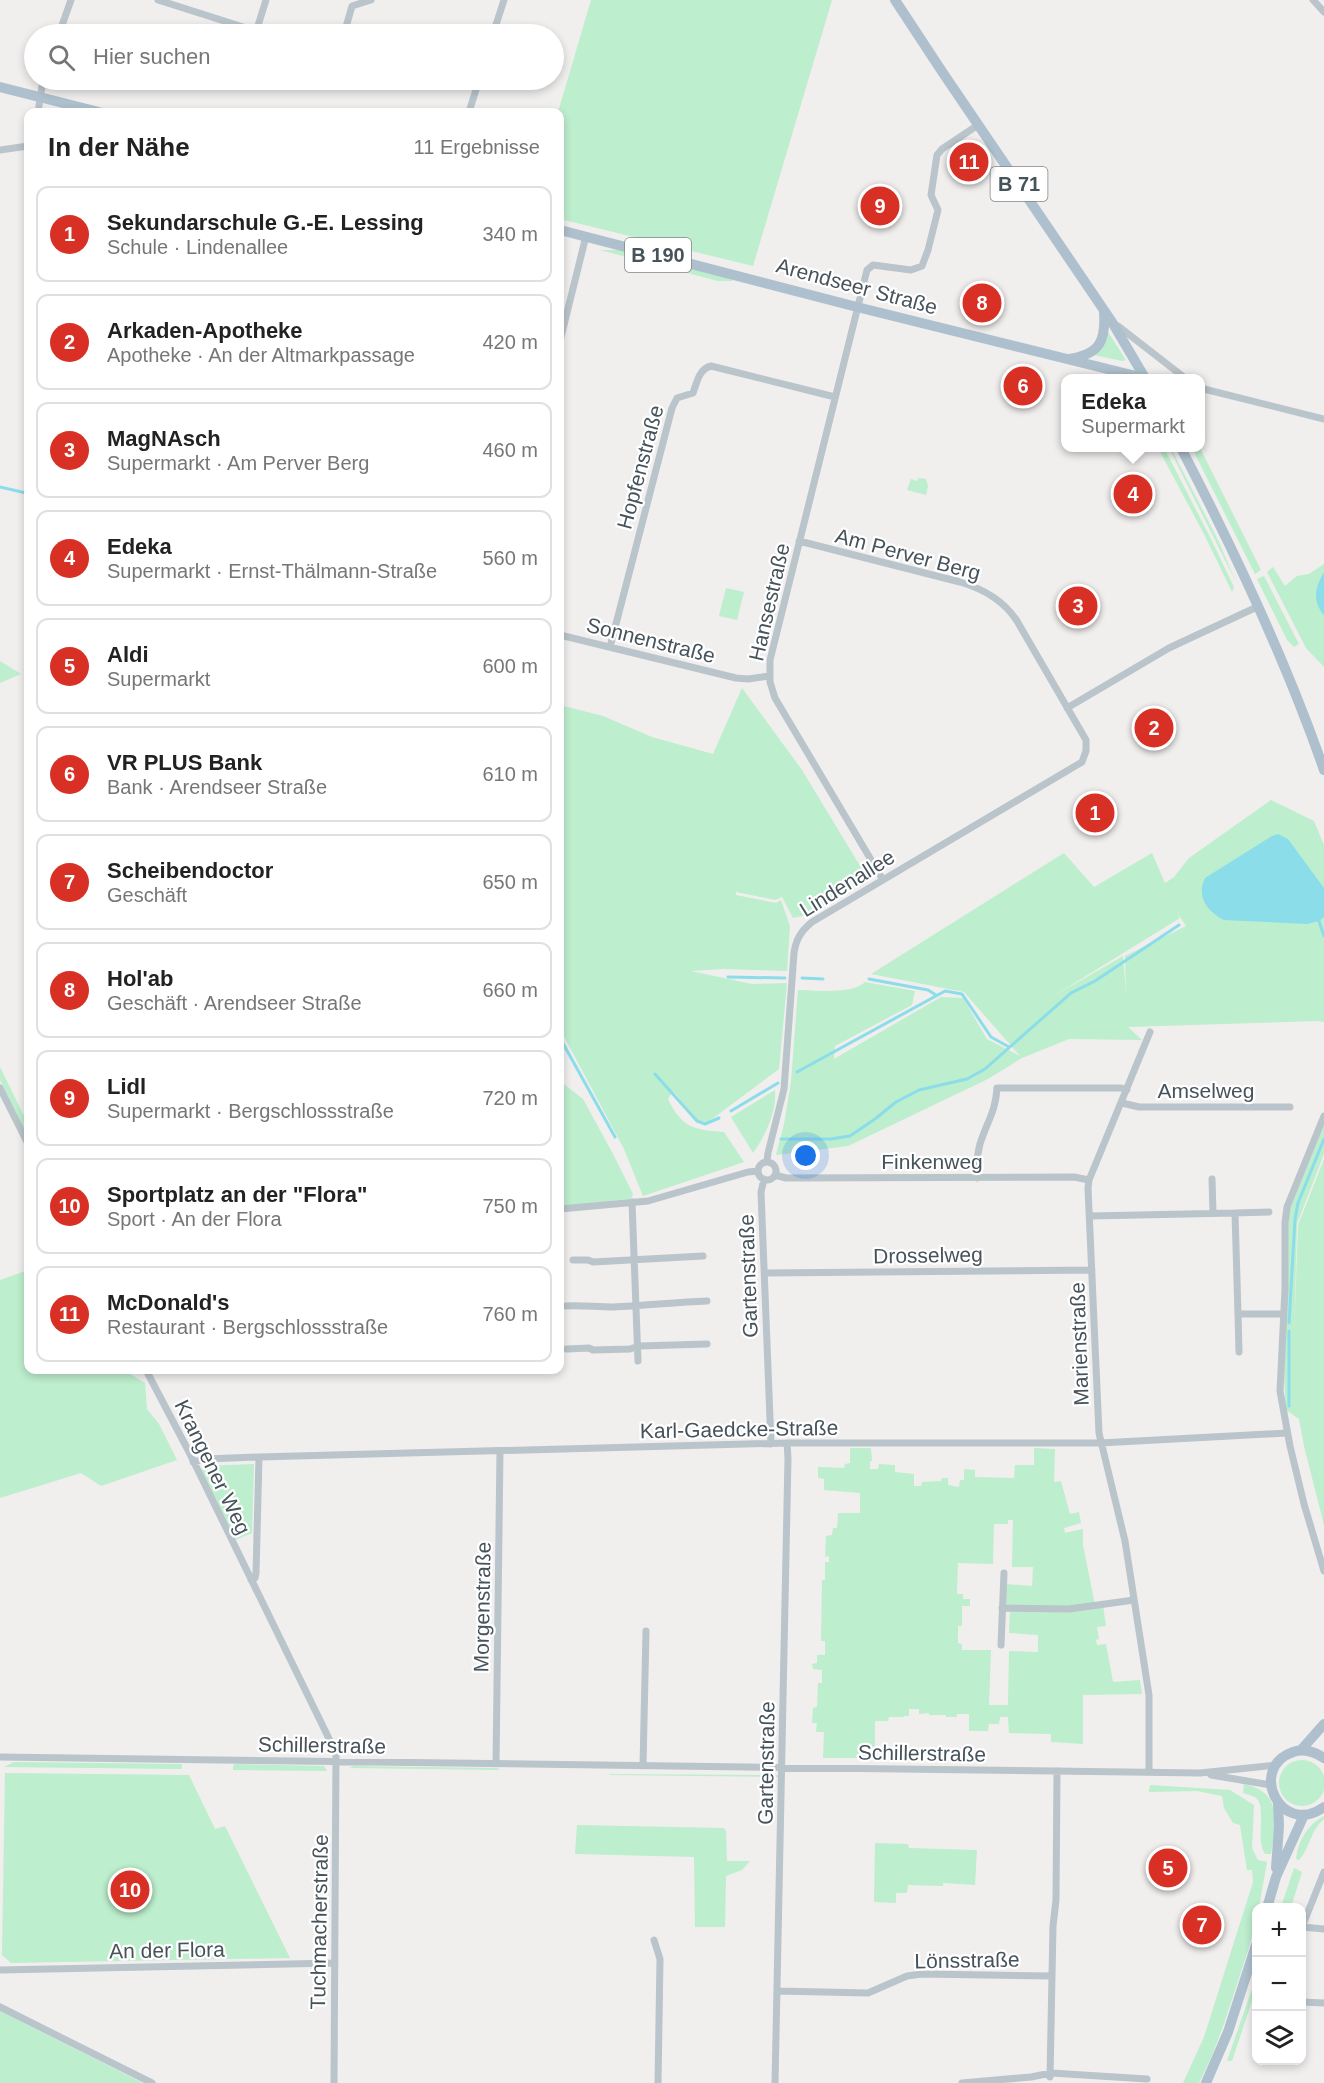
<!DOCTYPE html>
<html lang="de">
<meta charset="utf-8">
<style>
:root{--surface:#fff;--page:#f6f6f6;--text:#222;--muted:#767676;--line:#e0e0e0;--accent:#d93025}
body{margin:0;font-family:Arial,sans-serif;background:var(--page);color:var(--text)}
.controls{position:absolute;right:18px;bottom:18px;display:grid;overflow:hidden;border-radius:12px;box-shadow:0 3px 9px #0003}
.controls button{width:54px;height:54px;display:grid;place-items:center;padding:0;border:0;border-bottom:2px solid var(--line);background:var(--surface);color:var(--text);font:30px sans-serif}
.you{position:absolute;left:806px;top:1156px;width:21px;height:21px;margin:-15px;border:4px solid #fff;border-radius:50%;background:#1a73e8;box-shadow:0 0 0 9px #1a73e833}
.badge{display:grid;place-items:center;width:39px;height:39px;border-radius:50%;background:var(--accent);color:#fff;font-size:20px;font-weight:700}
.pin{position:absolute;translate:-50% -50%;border:3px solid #fff;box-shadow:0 2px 6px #0006}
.popup{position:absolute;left:1061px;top:374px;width:144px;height:78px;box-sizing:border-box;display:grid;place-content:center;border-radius:12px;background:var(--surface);filter:drop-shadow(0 2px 4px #0005);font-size:20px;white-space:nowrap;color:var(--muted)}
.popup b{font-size:22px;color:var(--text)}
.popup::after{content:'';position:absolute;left:50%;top:100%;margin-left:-12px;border:12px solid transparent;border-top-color:var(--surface)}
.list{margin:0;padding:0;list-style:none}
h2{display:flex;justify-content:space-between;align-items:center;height:78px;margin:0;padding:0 24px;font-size:26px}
h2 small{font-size:20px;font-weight:400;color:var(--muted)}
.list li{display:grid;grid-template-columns:39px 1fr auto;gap:18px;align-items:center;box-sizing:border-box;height:96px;margin:0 12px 12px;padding:0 12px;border:2px solid var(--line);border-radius:12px}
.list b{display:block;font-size:22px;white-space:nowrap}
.list p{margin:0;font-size:20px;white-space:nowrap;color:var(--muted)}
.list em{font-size:20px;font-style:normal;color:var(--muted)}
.icon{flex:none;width:33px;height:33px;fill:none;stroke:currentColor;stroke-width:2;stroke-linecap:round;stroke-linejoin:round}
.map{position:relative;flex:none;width:1324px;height:2083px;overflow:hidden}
.search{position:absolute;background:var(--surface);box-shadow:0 3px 9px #0003;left:24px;top:24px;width:540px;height:66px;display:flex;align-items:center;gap:15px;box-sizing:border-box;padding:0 21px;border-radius:33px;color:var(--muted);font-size:22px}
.panel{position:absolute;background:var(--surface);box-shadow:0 3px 9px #0003;left:24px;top:108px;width:540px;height:1266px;border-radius:12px}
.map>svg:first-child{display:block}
.green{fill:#bdeecd;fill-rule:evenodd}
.water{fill:#8bddea}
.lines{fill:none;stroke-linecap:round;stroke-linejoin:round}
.stream{stroke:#8bddea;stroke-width:3}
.minor{stroke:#bac4cb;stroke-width:7}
.primary{stroke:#aec0cd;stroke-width:10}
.labels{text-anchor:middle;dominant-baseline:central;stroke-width:4.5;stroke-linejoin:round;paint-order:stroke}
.shield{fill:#fff;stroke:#7e878c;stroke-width:1.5}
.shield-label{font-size:20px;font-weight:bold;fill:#47535b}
.street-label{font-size:21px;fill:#47535b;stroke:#fff}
</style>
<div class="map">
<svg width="1324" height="2083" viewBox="0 0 1324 2083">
<rect width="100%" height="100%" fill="#f1eeee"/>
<path class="green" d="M591,0h241l-79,266 -193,-47v-107h-2z
M600,250h23l104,27 7,4h-16z
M1108,332l18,28 -4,1 -28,-6z
M1158,448h6l45,87 25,52 -2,5 -27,-56z
M1169,448h2l47,92 18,42z
M1192,448h8l61,122 -6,4z
M919,478l7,1 2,7 -2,9 -19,-5 4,-11 6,2z
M1324,564v103l-18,-19 -39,-76 6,-5 12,19 12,-10 12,-2z
M1264,576l35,68 -5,3 -7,-7 -30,-61z
M726,588l18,4 -7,28 -18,-4z
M0,661l21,13 -21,9z
M742,688l60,82 60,99v8l-6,2 -2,9 -47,27 -14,3 -11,-21 -7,3 -39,-8v3l40,8 5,-3 9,26 -3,45 -63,-2 -33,2 61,13 35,-1 -8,86 -71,53 -10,-1 -25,-30 -5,8c14,29 26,31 56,33l20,30 -101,34 -19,-47 -64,-120v-324l43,11 49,21 61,17z
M1271,800l43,21 10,24v177l-6,-1 -190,6 14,13 -73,-1 -47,19 -34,21 -140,67 -72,9 8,-31 7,-42 7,-92c17,0 54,5 67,-8l50,9 -3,14 -77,41 -1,13 107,-62 22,1 24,41 33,17 -56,-64 -93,-18 193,-121 30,34 58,-34 13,30 9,-6 15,-19zM1177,912l9,14 -61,30 1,38 -3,-38 -71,41 128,-79z
M0,1067l28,57v13l-28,-57z
M560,1081l23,18 29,53 21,42 -2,5 -71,7z
M775,1090c2,22 -10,46 -22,63l-22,-36z
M1324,1125v29l-27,70 -3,114 4,-113 26,-66v366l-20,-79 -5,-27 -13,-9 -3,-46 3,-120 3,-33z
M28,1270v100h96l21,13 2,26 12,15 18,36 -76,26 -20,-13 -81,25v-218z
M850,1448h21l1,13h-2v8h8l1,-5 16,1v7l19,2v12h7l1,-4 19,-1 1,-3h6v7l11,2 1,-7h4v-11l11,1v7l39,1 1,-13h19v-17l21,1 -1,33 7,-1 9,33 9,-2 2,11 -17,5 1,5 18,-4v16l12,60h8l3,21 -9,1 2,12 -3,1 1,5 9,-1 7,38 27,-2 2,14 -59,1v49l-32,-2v-8l-42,-1 -1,-16h-8l-1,7h-10l-1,7h-19v-17h-12v3h-11v-2h-17v-2l-10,1v-5h-10v7h-5v1h-15l-1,4h-13v37h-52l1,-26h-8l1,-9h-5l1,-15 4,-1 1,-24h4v-13l-9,-1 -1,-5 5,-1v-8h8v-14h-4l1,-61h3v-18h4v-6l-4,1 1,-21 6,-1 1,-7h4l1,-15h22v-20l-36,-3v-11l-6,-1v-11l26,1 1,-4 5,-1zM1008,1520h5l-1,47h21l-1,19 -26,-2v24h4l-1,25 29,2v17l-29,-1 -1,54h-19l2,-55h-29v-6l-4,-1v-17h4v-20h8v-7h-7v-5h-6l1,-31 35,1 1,-40h14z
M254,1464l-2,69 -17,7 -34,-68 3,-6z
M1279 1783a23 23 0 1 1 46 0a23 23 0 1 1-46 0Z
M14,1762l168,2v5l-178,-2z
M235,1764l89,2 3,5 -94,-1v-4z
M354,1766l143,2 3,2 -151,-2z
M5,1773l184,2 26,54 10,-3 65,132 -279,5 -9,-8z
M610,1774l168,1v2l-169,-2z
M1244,1784c39,8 32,39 27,70h-6c-10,-15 2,-47 -9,-56 -3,-2 -9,-4 -13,-5z
M1150,1785l80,5 24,15 -2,43 6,12 9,2 -8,45 -3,1c0,22 -9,45 -16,67 -12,36 -23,74 -41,108h-16l21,-46 49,-155 -1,-12h-5l-7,-45 -7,-2 -9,-15 -2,-12 -25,-5 -48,1z
M1324,1816v3c-15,13 -13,28 -25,41l-3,-1c2,-18 11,-34 28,-43z
M577,1825l147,3 2,3 1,30h23l-8,9 -16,6 -1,51h-30l-1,-70 -119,-3z
M875,1843l33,1 1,4 68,2 -2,35 -32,-2v3l-35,-1 -1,8h-11v10l-22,-1z
M1294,1868l8,4 -11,35h-10z
M1256,1977v15h-1l-23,69h-5z
M0,2011l143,72h-143z"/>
<path class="water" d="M1324,572v43c-12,-14 -9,-28 0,-43z
M1278,834l10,5 36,49v29l-5,4 -12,3 -83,-4c-17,-9 -28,-23 -19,-42l67,-42z"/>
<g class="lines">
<path class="stream" d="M0,487l26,6
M1319,921l5,15
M728,977l57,1
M802,978l21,1
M869,979l59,11 8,5
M560,1038l55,99
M797,1072l148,-81 17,3 29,43 18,10
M655,1074l42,47 8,3 14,-6
M731,1111l47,-28
M781,1139h50l19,-3 25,-17 21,-17 23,-12 48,-11 18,-10 86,-76 24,-12 84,-56
M1289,1323l6,-104 3,-16 26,-64
M1289,1331v75"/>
<path class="minor" d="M158,0l107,34
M1313,0l11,12
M256,32l10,-32
M59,34l12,-34
M344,34l8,-28 19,-6
M493,34l11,-34
M451,80l26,6
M38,112l5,-32
M469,112l10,-32
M0,150l28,-4
M1118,326l67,52
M560,341l26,-105
M1200,388l124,31
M560,635l176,43 12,1 21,-3
M610,647l62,-239 5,-10 16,-5c4,-11 6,-24 18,-27l124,31
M1067,708l102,-60 90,-42
M883,880l-108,-182 -5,-16v-22l97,-390 6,-5 38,5 11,-4 6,-16 10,-40 -7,-15 6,-40 5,-6 36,-24
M0,1088l28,56
M1122,1103l17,4h151
M1324,1116l-37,91 -2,16v66l-5,102 10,55 14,58 20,67
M767,1161l1,-8 16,-64 10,-136c2,-14 7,-22 18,-31l270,-160 4,-11v-11l-69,-119c-13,-20 -33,-32 -57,-39l-161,-41
M758 1171a9 9 0 1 1 18 0a9 9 0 1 1-18 0Z
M775,1175l11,3 288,-1 15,3
M977,1178c-1,-12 0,-23 3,-34 6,-20 16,-33 17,-56h124l6,2
M764,1179l-3,13 10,252
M1212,1179l1,34
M632,1202l6,159
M560,1209l88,-8 100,-29 10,-1
M1235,1213l34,-1
M1090,1216l145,-3 3,101h45
M573,1260h15l5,2 110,-6
M765,1273l327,-3
M566,1306c16,-1 30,1 47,1 31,-1 62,-5 94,-6
M1238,1314l1,38
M567,1349l22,-1 4,2 37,-1 9,-3 68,-2
M146,1370l43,82 147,301 -2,330
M193,1462l13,-3 53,-2 528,-14h313l187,-10
M251,1580l4,-2 1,-5 3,-116
M1002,1608l67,1 65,-9
M1001,1645l3,-72
M0,1757l1200,16 76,-8
M496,1764l4,-313
M643,1766l3,-135
M1149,1772v-77l-24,-154 -26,-108 -11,-245 1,-8 61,-148
M1211,1775l60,10
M1302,1927l22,-55
M1302,1927l22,2
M654,1940l6,19 -2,124
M0,1970l335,-7
M777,1991l91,2 39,-17 15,-2 130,2
M1302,2002l22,1
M0,2007l152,76
M1050,2077l3,-151 3,-26 1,-129
M775,2083l13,-625 -1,-15
M962,2083l69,-6 20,-4 96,6"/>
<path class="primary" d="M895,0l48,73 169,249 33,56
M0,87l99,25
M560,230l297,77 287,71
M1069,359c31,-5 37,-18 35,-47
M1181,448c54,104 104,210 143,322
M1301,1750l23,-26
M1324,1758c-9,-6 -20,-10 -31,-6 -46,16 -12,86 31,55
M1276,1868l3,-42 -1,-23
M1267,1908l9,-31 28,-62
M1206,2083l22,-51 28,-87"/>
</g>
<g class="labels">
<g class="shield">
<rect x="990.5" y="167" width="57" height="34" rx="4.5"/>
<rect x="625" y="238" width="66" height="34" rx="4.5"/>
</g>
<g class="shield-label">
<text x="1019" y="184">B 71</text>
<text x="658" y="255">B 190</text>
</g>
<g class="street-label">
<text transform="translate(857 286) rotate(15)">Arendseer Straße</text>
<text transform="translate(640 467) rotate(-75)">Hopfenstraße</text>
<text transform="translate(908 554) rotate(15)">Am Perver Berg</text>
<text transform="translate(769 602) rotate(-77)">Hansestraße</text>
<text transform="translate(651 640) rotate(14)">Sonnenstraße</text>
<text transform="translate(847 883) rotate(-32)">Lindenallee</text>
<text x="1206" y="1090">Amselweg</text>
<text x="932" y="1161">Finkenweg</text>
<text transform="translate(928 1255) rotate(-1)">Drosselweg</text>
<text transform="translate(748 1276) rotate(-92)">Gartenstraße</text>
<text transform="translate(1079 1344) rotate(-92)">Marienstraße</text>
<text transform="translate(739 1429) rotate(-1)">Karl-Gaedcke-Straße</text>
<text transform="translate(213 1467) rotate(64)">Krangener Weg</text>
<text transform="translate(482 1607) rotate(-89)">Morgenstraße</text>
<text transform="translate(322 1745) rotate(1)">Schillerstraße</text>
<text transform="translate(922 1753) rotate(1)">Schillerstraße</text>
<text transform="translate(766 1763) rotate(-89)">Gartenstraße</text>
<text transform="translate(319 1922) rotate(-89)">Tuchmacherstraße</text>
<text transform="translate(167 1950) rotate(-1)">An der Flora</text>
<text transform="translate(967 1960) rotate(-1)">Lönsstraße</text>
</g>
</g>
</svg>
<div class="controls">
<button>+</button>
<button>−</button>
<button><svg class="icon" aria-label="layers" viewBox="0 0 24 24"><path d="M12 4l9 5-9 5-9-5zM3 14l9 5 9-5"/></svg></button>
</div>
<div class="you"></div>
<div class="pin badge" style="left:1095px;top:813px">1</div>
<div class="pin badge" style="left:1154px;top:728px">2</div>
<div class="pin badge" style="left:1078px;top:606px">3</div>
<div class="pin badge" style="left:1133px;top:494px">4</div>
<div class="popup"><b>Edeka</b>Supermarkt</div>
<div class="pin badge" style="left:1168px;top:1868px">5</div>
<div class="pin badge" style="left:1023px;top:386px">6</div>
<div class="pin badge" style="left:1202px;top:1925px">7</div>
<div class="pin badge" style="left:982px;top:303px">8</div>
<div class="pin badge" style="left:880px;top:206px">9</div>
<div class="pin badge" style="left:130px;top:1890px">10</div>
<div class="pin badge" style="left:969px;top:162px">11</div>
<div class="search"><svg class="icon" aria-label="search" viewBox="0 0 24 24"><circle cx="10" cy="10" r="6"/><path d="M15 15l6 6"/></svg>Hier suchen</div>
<section class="panel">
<h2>In der Nähe<small>11 Ergebnisse</small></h2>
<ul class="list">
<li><span class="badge">1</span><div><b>Sekundarschule G.-E. Lessing</b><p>Schule · Lindenallee</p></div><em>340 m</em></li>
<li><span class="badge">2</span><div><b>Arkaden-Apotheke</b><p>Apotheke · An der Altmarkpassage</p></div><em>420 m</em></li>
<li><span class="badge">3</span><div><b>MagNAsch</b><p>Supermarkt · Am Perver Berg</p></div><em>460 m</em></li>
<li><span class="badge">4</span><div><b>Edeka</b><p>Supermarkt · Ernst-Thälmann-Straße</p></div><em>560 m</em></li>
<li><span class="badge">5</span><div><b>Aldi</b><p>Supermarkt</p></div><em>600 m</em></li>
<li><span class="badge">6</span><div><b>VR PLUS Bank</b><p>Bank · Arendseer Straße</p></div><em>610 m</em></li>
<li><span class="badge">7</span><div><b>Scheibendoctor</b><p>Geschäft</p></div><em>650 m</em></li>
<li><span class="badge">8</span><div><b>Hol'ab</b><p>Geschäft · Arendseer Straße</p></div><em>660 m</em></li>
<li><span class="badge">9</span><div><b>Lidl</b><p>Supermarkt · Bergschlossstraße</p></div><em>720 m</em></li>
<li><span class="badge">10</span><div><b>Sportplatz an der &quot;Flora&quot;</b><p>Sport · An der Flora</p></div><em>750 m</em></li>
<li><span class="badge">11</span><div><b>McDonald's</b><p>Restaurant · Bergschlossstraße</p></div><em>760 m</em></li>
</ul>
</section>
</div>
